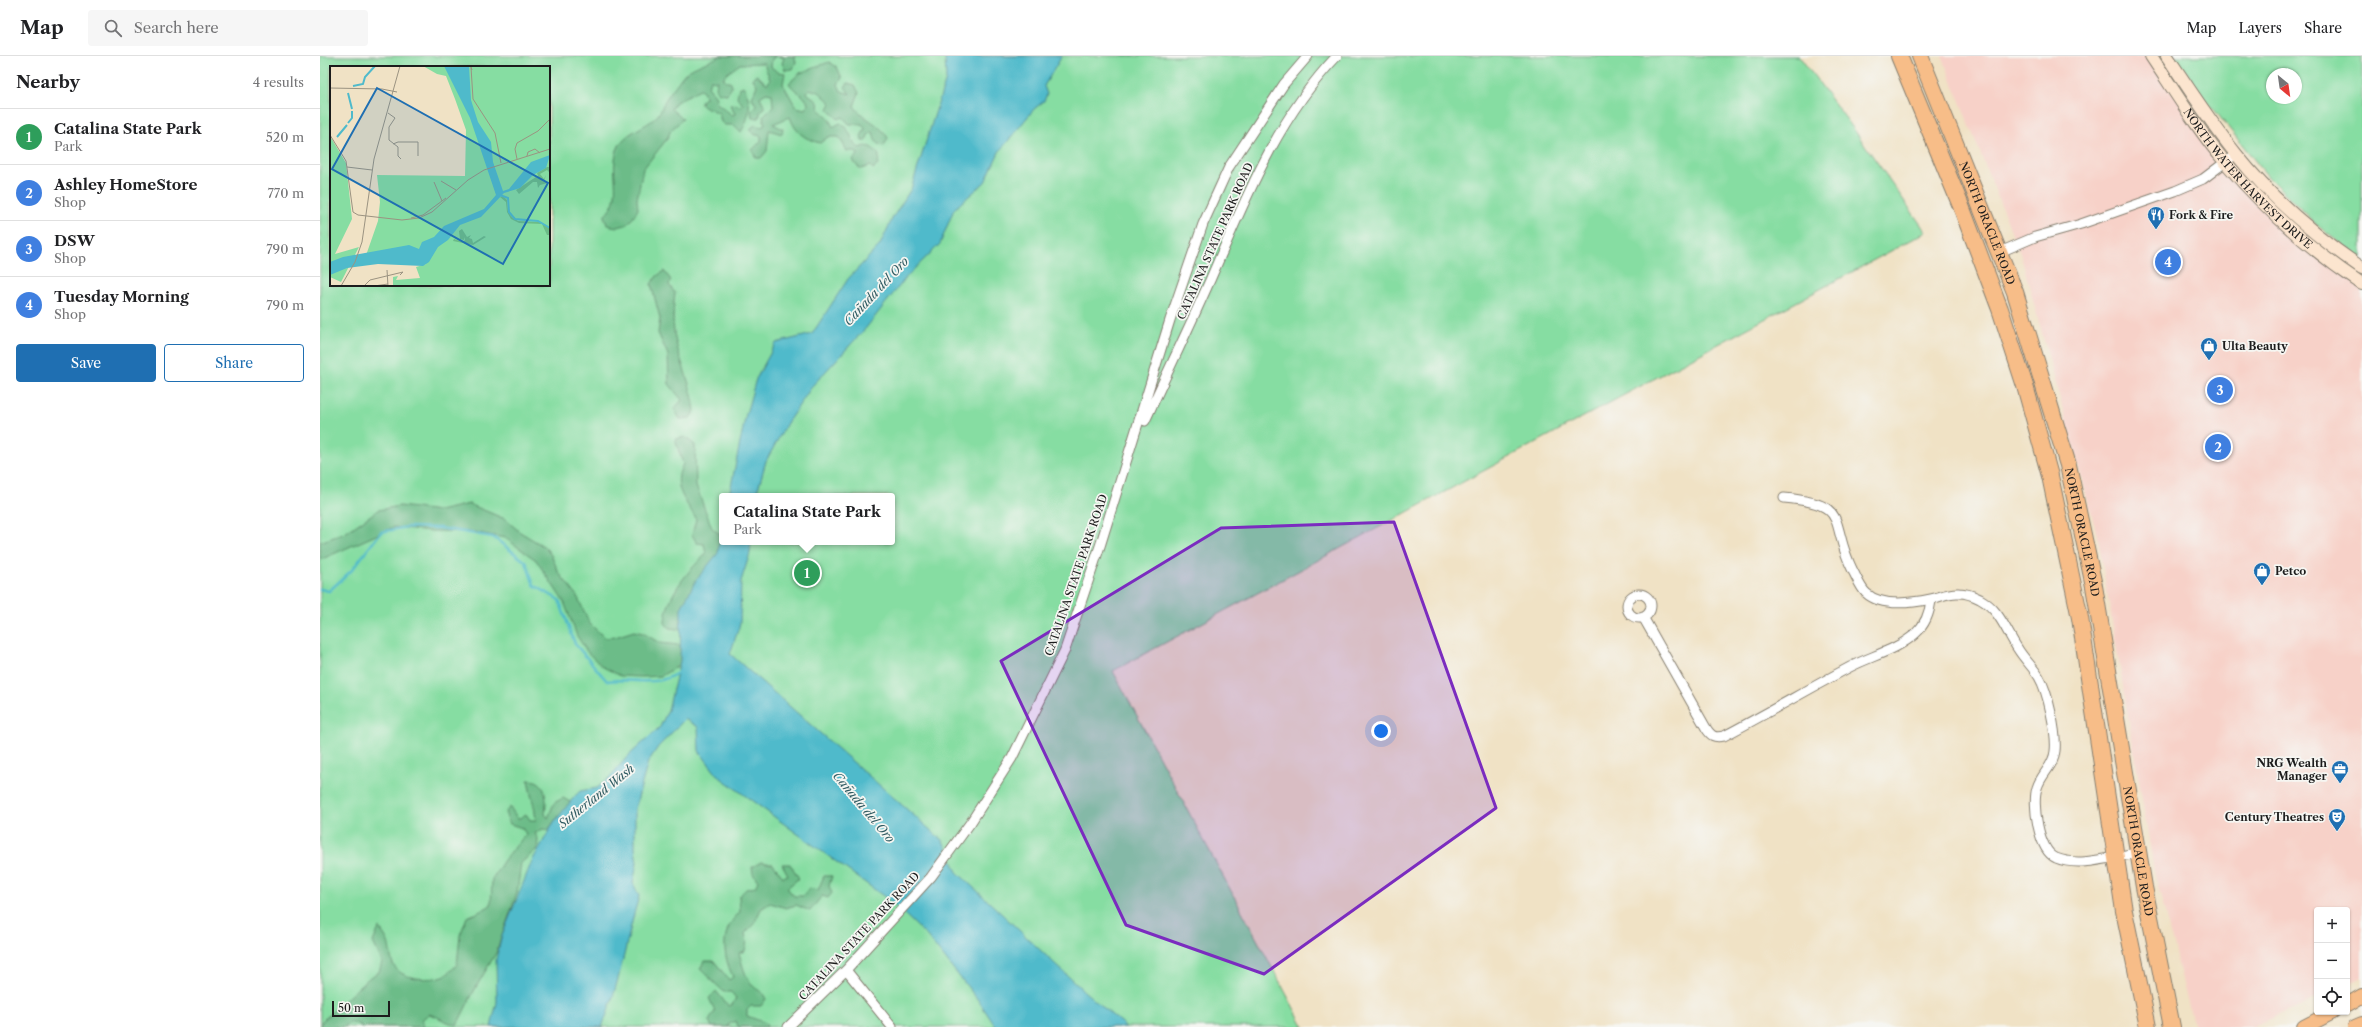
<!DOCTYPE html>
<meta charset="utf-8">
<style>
:root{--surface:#fff;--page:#f6f6f6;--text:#202124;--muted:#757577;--line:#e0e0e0;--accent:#1f6fb2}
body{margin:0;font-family:"Libre Caslon Text",serif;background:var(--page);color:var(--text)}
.controls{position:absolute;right:12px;bottom:12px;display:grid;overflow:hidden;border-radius:4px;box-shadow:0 1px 3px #0004}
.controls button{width:36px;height:36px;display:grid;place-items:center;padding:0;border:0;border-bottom:1px solid var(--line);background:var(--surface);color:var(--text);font:20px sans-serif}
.compass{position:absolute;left:1946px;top:12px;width:36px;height:36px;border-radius:50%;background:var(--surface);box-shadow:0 1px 3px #0004;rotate:151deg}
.scale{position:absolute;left:12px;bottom:10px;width:58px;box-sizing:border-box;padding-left:4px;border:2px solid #1c1c1c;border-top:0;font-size:11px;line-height:14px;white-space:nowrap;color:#1c1c1c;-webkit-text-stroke:3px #f6f6f2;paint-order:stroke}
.you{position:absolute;left:1061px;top:675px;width:14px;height:14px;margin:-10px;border:3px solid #fff;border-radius:50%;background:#1a73e8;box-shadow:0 0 0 6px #1a73e833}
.badge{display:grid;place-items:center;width:26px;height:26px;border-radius:50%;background:var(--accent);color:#fff;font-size:13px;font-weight:700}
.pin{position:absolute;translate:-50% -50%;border:2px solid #fff;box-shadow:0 1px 4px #0006}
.popup{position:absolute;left:399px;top:437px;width:176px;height:52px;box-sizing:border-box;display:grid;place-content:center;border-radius:4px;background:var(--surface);filter:drop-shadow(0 1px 3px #0005);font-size:13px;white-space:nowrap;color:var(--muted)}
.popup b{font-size:15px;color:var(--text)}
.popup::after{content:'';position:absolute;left:50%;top:100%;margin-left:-8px;border:8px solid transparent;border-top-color:var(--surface)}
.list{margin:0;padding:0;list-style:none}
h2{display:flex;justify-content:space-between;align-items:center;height:52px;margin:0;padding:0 16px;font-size:17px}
h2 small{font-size:13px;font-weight:400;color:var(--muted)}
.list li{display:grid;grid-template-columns:26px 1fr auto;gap:12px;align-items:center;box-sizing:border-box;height:56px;padding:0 16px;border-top:1px solid var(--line)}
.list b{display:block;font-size:15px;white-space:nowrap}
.list p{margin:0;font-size:13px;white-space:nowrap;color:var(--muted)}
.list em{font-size:13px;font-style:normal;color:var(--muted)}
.actions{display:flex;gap:8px;padding:12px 16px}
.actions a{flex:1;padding:9px 0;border:1px solid var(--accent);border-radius:4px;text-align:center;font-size:14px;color:var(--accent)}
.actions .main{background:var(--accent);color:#fff}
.icon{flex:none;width:22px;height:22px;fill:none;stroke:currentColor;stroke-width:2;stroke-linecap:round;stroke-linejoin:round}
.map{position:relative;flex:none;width:2042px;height:971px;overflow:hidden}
header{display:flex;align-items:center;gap:24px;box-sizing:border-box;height:56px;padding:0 20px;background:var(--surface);border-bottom:1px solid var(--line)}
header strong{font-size:19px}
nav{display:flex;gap:22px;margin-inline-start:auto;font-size:14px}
.search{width:280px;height:36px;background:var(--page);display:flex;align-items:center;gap:10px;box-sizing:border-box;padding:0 14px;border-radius:4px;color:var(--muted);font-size:15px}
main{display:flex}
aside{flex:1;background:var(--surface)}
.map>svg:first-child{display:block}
.built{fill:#f7d1c8}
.green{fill:#86dda2;stroke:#517c5f;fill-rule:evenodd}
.forest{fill:#6cbc88;stroke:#446c52}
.water{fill:#4fbacb;stroke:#366b74}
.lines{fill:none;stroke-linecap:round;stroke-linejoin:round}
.stream{stroke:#4fbacb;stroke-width:2.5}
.street-casing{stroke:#867f70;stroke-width:11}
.secondary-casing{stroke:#867f70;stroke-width:14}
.primary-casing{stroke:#867f70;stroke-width:16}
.highway-casing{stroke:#867f70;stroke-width:18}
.street{stroke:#fff;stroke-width:9}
.secondary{stroke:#fce5cf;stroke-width:12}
.primary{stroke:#f7bd88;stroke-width:14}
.highway{stroke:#f7bd88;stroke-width:16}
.marked{fill:#7b2cbf;fill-opacity:0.2;stroke:#7b2cbf;stroke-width:3;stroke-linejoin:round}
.labels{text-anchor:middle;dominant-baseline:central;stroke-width:3.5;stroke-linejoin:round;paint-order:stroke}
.street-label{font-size:11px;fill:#1c1c1c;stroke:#f6f6f2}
.poi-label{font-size:11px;font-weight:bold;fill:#1c1c1c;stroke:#f6f6f2;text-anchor:start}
.water-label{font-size:12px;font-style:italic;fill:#305b62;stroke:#f6f6f2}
.inset-river{fill:none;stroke:#4fbacb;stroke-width:2}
.inset-road{fill:none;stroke:#9b9381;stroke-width:1}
.view{fill:#1f6fb2;fill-opacity:0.15;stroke:#1f6fb2;stroke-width:2}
.inset-edge{fill:none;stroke:#1c1c1c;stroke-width:2}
</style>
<header>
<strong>Map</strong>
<div class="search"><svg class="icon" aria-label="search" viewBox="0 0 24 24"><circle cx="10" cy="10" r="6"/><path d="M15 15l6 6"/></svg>Search here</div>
<nav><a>Map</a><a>Layers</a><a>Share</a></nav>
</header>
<main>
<aside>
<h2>Nearby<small>4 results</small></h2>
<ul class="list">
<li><span class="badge" style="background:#2e9e5b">1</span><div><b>Catalina State Park</b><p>Park</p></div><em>520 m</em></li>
<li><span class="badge" style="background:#3f7fe0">2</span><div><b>Ashley HomeStore</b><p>Shop</p></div><em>770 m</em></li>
<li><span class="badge" style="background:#3f7fe0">3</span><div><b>DSW</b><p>Shop</p></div><em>790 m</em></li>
<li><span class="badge" style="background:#3f7fe0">4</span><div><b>Tuesday Morning</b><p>Shop</p></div><em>790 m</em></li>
</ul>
<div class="actions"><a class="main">Save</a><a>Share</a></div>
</aside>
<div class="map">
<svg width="2042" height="971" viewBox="0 0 2042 971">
<rect width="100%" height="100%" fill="#f6f6f2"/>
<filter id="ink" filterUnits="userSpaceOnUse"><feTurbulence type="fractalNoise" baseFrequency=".025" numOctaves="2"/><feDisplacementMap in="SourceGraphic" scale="8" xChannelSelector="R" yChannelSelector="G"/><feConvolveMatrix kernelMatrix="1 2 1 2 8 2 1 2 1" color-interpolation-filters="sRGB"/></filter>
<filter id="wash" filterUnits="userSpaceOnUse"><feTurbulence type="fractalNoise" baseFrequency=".012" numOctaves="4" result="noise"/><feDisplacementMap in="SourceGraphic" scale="16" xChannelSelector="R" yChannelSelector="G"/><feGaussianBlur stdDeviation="0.9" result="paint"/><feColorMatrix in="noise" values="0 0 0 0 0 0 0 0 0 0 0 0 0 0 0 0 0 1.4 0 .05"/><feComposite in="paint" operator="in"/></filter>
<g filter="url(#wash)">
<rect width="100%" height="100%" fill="#f0e2c5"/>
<path class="built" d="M1622,0h207l67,100 146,132v689l-15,7v-74h-30v88l-66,29h-57l-40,-157 -56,-332 -77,-282z"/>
<path class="green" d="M0,0h1479l54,72 73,104 -813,439 191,356h-984zM11,11h218v218h-218zM402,440h170v46h-170z
M1855,0h187v202l-36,-25 -57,-55 -66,-82zM1952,18h24v24h-24z"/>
<path class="forest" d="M400,0h57l-5,3 -1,8 7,5 7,1 -2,11 13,23 9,2 3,-5c-3,-10 -14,-12 -19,-21l11,-10 29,-11 8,5 5,11 -4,6 3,7 9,3 -5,-7 3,-4 7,2 4,8 -5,13c10,14 26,17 34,32l-4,8 -5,-1 -4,-5 -2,-8 -5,3 -2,6h-4l-1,-5 4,-7 -3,-5h-13l-6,-7 -5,2 -10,-10 3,-6 -12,-11 -10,-3 -2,4 11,9 1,7 9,8 5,10 7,-4c12,7 10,18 19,25 10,-4 13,-1 20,7l-1,10 -5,4 -3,-3 -9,3 -6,-5 -2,-5 5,-4 -2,-4h-9l-8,-14h-11l-8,6c-16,-4 -25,-11 -30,-26l-17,7 10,5 -1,5 -13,-4 -2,21 -6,7h-5l-4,-8 9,-9v-5l-8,-2 -3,-5 5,-4 6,2 4,-2 -2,-9 10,-10 -1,-12 -6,-1 -6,4 5,10 -4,3 -2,8h-7l-1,-7 5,-6 -4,-7 5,-13 -5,-7 5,-3 10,9 3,-4 -6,-17 -24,1 -15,11 -2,4 8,4 1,4 -5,7 -8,-1 -3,-4 1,-8 -7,-1 -2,7 7,8 2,8 15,12 3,-1 -5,-9 5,-1 5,2 3,-1 -6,-8 2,-9 4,-2c10,15 7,31 -2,46l-7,-7h-9l-4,-3 -2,-9 -18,-8v-4l4,-3 -1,-6 -4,-3 -24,13 -5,7 12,10 -12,11 -4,9 -24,30 -6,30 1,10 -5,9 -7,7 -9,2 -10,-2 -3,-9c21,-18 5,-41 13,-66 6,-18 27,-21 39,-33 6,-6 6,-12 10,-18 3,-5 15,-21 18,-25 10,-8 25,-12 36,-18z
M457,0h17l2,6 -3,7 -8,1 -3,-7 2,-5z
M344,215l7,9 -2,5 6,8c-2,16 -3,34 1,50 6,23 16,44 19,68l-5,7 -10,1 -6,-10 8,-9 -13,-16 -1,-29 -10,-22 2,-15 -9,-34 6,-8z
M365,381l10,8 1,41 16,42 10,8v6h2l-38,88 -17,-2 -4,-5c1,-27 22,-51 41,-69l-2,-10 -7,-1 -5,-8 4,-16c-11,-20 -25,-32 -13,-55l-8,-25z
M149,448l36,15 15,13 25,15 6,8 8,18 18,23 13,28 15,14 10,-1 19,-6 9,2 17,10 19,2 6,3 -2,15 -22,13 -19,1 -21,-1 -18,-9 -15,-14 -11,-17 -13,-34 -28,-42 -31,-22 -31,-6 -44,-1 -36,-4 -74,33v-18l25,-9 33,-23 22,-4 39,5z
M208,724c20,-1 19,21 17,34l3,4 6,-15 9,-5 9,5 -12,19 -3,-4 -9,12 -5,-1 -8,4 3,6 -1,10 -16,14 -4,30 -21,60 -21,36 -18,36c-11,-2 -17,-8 -28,-11l-8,6 3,7h-63l-1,-3 -11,-1 -5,4h-24l2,-6 48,-44 9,-5 3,-10 -9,-20 6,-14c14,17 8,18 14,36 7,16 36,17 50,12 5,-1 10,-8 14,-11l3,-30 7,-18 10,-4 14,-8 1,-26 12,-19 22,-26 -4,-6 -12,-4 -5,-11 5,-6 8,12 8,-5 4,6h6c-1,-14 -6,-26 -8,-40z
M441,806l12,2 10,13 5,-2 -6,-11h8l9,14 -12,10 7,8h10l5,-8 9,2 6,-14h8l-3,10 3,7 -4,5 -6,-2 -12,15 -14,-6 -10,3 -16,-5 -9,6 -7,15 -9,9 2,9 -2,9 -6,2c5,16 7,32 23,39l4,7 -5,7h-10l-4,4v6l19,7 1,4h-28l-4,-6 -7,4 1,2h-17l-3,-6 6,-10 -6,-13 7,-7 12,15 4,-1 4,-7 -5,-6h-7l-24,-23 4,-8h10l15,19 4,-3c-11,-23 -13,-47 7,-65l-1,-16 7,-7 9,-2 3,-6 -5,-7 -1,-7z"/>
<path class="water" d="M625,0h117l-18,30 3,8 -3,7 -10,8 -35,43 -14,30 -31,27 -14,35 -32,31 -42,53 -53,57 -26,38 -21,38 -10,35h-27l17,-82 10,-35 20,-36 36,-9 36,-55 32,-34 13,-28 18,-28 35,-110z
M402,466v20h29l-1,11 -9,28 -1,43 -10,30 213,187 14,31 128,120 41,35h-130l-18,-27 -51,-64 -34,-33 -175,-127 -19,-25 -1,-24 -13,-8 -27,28 -10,15 -13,46v41l2,14 -4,20 6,13c-13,44 -19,88 -37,131h-111l6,-25 -1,-43 5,-21 31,-77 22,-39 21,-26 5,-5 17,-3 11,-9 19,-22 33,-30 8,-17 12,-49 1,-53 15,-28 22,-27z"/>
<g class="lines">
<path class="stream" d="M0,533l9,2 23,-21 29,-38 26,-5 33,1 53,9 33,25 8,23 25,15 16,44 32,37c28,-4 47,8 72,-9"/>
</g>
</g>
<g filter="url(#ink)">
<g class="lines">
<defs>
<path id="street" d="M1680,196l35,-15 46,-13 94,-33 28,-12 33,-25
M825,365c22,-48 45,-95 66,-143 34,-78 66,-160 126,-222
M1464,442c69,6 44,24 69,73 4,7 7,16 13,22 15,14 46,10 65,6 9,-2 18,-7 28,-6 7,0 15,3 21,6 20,11 26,32 38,50 6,10 15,18 21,28 9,15 18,57 16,74 -1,15 -14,23 -18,37 -5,15 1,62 19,70 24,10 57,-2 82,-5
M1307 550a12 12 0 1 1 24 0a12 12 0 1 1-24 0Z
M1323,561l63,111c5,8 8,10 18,8 42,-22 83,-46 126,-69 21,-11 47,-17 65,-33 10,-9 15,-22 16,-35
M526,914l46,57
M468,971l58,-57 85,-93 40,-55 41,-64 53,-108 36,-107 69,-223 33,-96 26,-57 55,-83 24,-28"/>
<g id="secondary">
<path id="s1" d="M1831,0c24,36 47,74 75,107 40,47 85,87 136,121"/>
<path d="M1847,0c22,33 44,67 69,98 35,44 79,82 126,114"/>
</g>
<path id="primary" d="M2027,949l15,-9
M1984,971l29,-15
M2035,971l7,-3"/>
<g id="highway">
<path d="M1579,0l62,150 39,103 25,77 25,90 30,142 44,293 24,116"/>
<path id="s2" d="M1600,0l95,236 53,173 26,121 50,301 28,140"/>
</g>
</defs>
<use href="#street" class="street-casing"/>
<use href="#secondary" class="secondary-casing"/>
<use href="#primary" class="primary-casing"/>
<use href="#highway" class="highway-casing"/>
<use href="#street" class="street"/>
<use href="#secondary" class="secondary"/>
<use href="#primary" class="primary"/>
<use href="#highway" class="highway"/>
</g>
</g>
<path class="marked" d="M1074,466l102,286 -232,166 -138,-49 -125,-264 220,-133z"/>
<defs>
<symbol id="restaurant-pin" viewBox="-11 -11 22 30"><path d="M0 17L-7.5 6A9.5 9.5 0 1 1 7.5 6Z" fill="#1f6fb2" stroke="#f6f6f2"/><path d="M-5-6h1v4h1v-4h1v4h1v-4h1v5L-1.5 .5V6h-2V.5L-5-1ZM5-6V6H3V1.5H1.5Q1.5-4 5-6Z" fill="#fff"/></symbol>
<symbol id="shop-pin" viewBox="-11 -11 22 30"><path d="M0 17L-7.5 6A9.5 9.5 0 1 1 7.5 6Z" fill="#1f6fb2" stroke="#f6f6f2"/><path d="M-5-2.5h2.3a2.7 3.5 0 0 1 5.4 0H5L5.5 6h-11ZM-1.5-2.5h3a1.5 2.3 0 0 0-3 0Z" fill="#fff"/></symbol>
<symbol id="office-pin" viewBox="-11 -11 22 30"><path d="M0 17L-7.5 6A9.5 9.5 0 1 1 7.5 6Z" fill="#1f6fb2" stroke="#f6f6f2"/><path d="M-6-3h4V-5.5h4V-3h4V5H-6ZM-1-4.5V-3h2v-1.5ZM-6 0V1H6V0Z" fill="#fff"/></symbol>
<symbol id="theatre-pin" viewBox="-11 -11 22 30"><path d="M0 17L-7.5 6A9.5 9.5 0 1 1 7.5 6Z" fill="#1f6fb2" stroke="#f6f6f2"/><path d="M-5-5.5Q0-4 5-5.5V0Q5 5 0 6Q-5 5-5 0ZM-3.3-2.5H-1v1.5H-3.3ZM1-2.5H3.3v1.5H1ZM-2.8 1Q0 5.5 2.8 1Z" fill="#fff"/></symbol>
</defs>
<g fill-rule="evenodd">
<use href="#restaurant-pin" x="1826" y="149" width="20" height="27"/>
<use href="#shop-pin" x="1879" y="280" width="20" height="27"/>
<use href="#shop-pin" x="1932" y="505" width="20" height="27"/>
<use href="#office-pin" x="2010" y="703" width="20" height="27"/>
<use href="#theatre-pin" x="2007" y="751" width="20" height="27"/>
</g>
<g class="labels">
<g class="street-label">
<text stroke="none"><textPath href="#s1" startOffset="157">NORTH WATER HARVEST DRIVE</textPath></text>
<text stroke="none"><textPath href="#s2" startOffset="180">NORTH ORACLE ROAD</textPath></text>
<text transform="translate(895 185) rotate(-66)">CATALINA STATE PARK ROAD</text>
<text stroke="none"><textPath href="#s2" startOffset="504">NORTH ORACLE ROAD</textPath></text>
<text transform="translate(756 519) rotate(-71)">CATALINA STATE PARK ROAD</text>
<text stroke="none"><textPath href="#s2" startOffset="828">NORTH ORACLE ROAD</textPath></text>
<text transform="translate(539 880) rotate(-47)">CATALINA STATE PARK ROAD</text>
</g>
<g class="poi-label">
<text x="1849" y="159">Fork &amp; Fire</text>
<text x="1902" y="290">Ulta Beauty</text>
<text x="1955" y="515">Petco</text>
<text x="2007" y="707" text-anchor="end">NRG Wealth<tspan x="2007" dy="13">Manager</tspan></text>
<text x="2004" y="761" text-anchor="end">Century Theatres</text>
</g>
<g class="water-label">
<text transform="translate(556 235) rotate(-47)">Cañada del Oro</text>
<text transform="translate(276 740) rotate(-39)">Sutherland Wash</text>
<text transform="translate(544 751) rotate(50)">Cañada del Oro</text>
</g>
</g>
<g transform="translate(10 10)">
<rect width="220" height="220" fill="#f0e2c5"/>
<path d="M93,0h127v220h-157v-9l5,-1 -2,4 24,-2 -4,-11 10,-3h-63l15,-43 2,-19 -3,-27 88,1 1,-46 -11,-31 -9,-23 -9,-2zM0,70l16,27 6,56 -17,35 24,-7 -18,35 -11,-5z" fill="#86dda2"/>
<path d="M217,101h2l1,6 -3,-3 -7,4 4,5 2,-4 -2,6 4,2 -8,2 -2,3 -1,-6h-4l-14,12 -3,-4 20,-13 3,2 -2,-6zM173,130l4,4 1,12 4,5 6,4 21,1 11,6v7h-3l-5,-11 -23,-1 -8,-4 -4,-7 -1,-10 -6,-5zM132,163l5,8 4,-2 -2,3 3,1 1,4 11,-7 2,1 -13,8 -20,-4 1,-2 9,3 2,-2v-3l-1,3 -4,-1 -1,-8z" fill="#6cbc88"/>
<path d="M114,0h25l2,34 7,22 13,20 2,20 10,29 6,-2 22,-27 19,-7 -4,13 -13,7 -13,13 -16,5 -23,24 -21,8 -12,15 -10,7 -9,15 -6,4 -45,-2 -31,4 -17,7v-13l13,-5 66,-12 10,4 3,-7 12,-5 10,-11 40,-17 12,-14 -26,-77z" fill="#4fbacb"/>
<path class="inset-river" d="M23,20l10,-2 2,-7 10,-11M18,27l4,16M18,57l4,-5v-7M7,71l10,-12M170,129l8,3 1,14 6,7 23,2 12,7"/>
<path class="inset-road" d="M142,4l-1,-3 2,32 22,34 6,30M0,22l52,1 15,3M58,47l7,5 -6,9v13l9,7v9l3,3M0,69l16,26 7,51 5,3 44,5 17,-2 13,-6 36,-32 16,-10 66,-21M63,78l5,-2h20v14M197,90l1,-4 7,-3 5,4M187,93l-2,-10 2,-6 21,-12 12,-12M17,101l25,3M111,115l15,9M104,116l8,19M81,152l12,-3 23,-17M57,204l1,16M11,220l14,-24 7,-20 12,-83 26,-93M34,220l6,-6 33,-8 -3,3M44,220l14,-2"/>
<path class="view" d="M47,22l171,95 -45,81 -171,-95z"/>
<rect width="220" height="220" class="inset-edge"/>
</g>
</svg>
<div class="controls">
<button>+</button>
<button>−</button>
<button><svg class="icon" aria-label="locate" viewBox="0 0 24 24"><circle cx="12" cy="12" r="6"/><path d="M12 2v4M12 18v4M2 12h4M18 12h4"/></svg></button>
</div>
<svg class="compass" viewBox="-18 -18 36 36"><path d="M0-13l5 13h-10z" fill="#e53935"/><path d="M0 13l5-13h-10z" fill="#757577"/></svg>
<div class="scale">50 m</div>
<div class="you"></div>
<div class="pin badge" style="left:487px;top:517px;background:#2e9e5b">1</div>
<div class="popup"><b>Catalina State Park</b>Park</div>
<div class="pin badge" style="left:1898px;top:391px;background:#3f7fe0">2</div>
<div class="pin badge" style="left:1900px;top:334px;background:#3f7fe0">3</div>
<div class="pin badge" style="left:1848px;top:206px;background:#3f7fe0">4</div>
</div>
</main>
